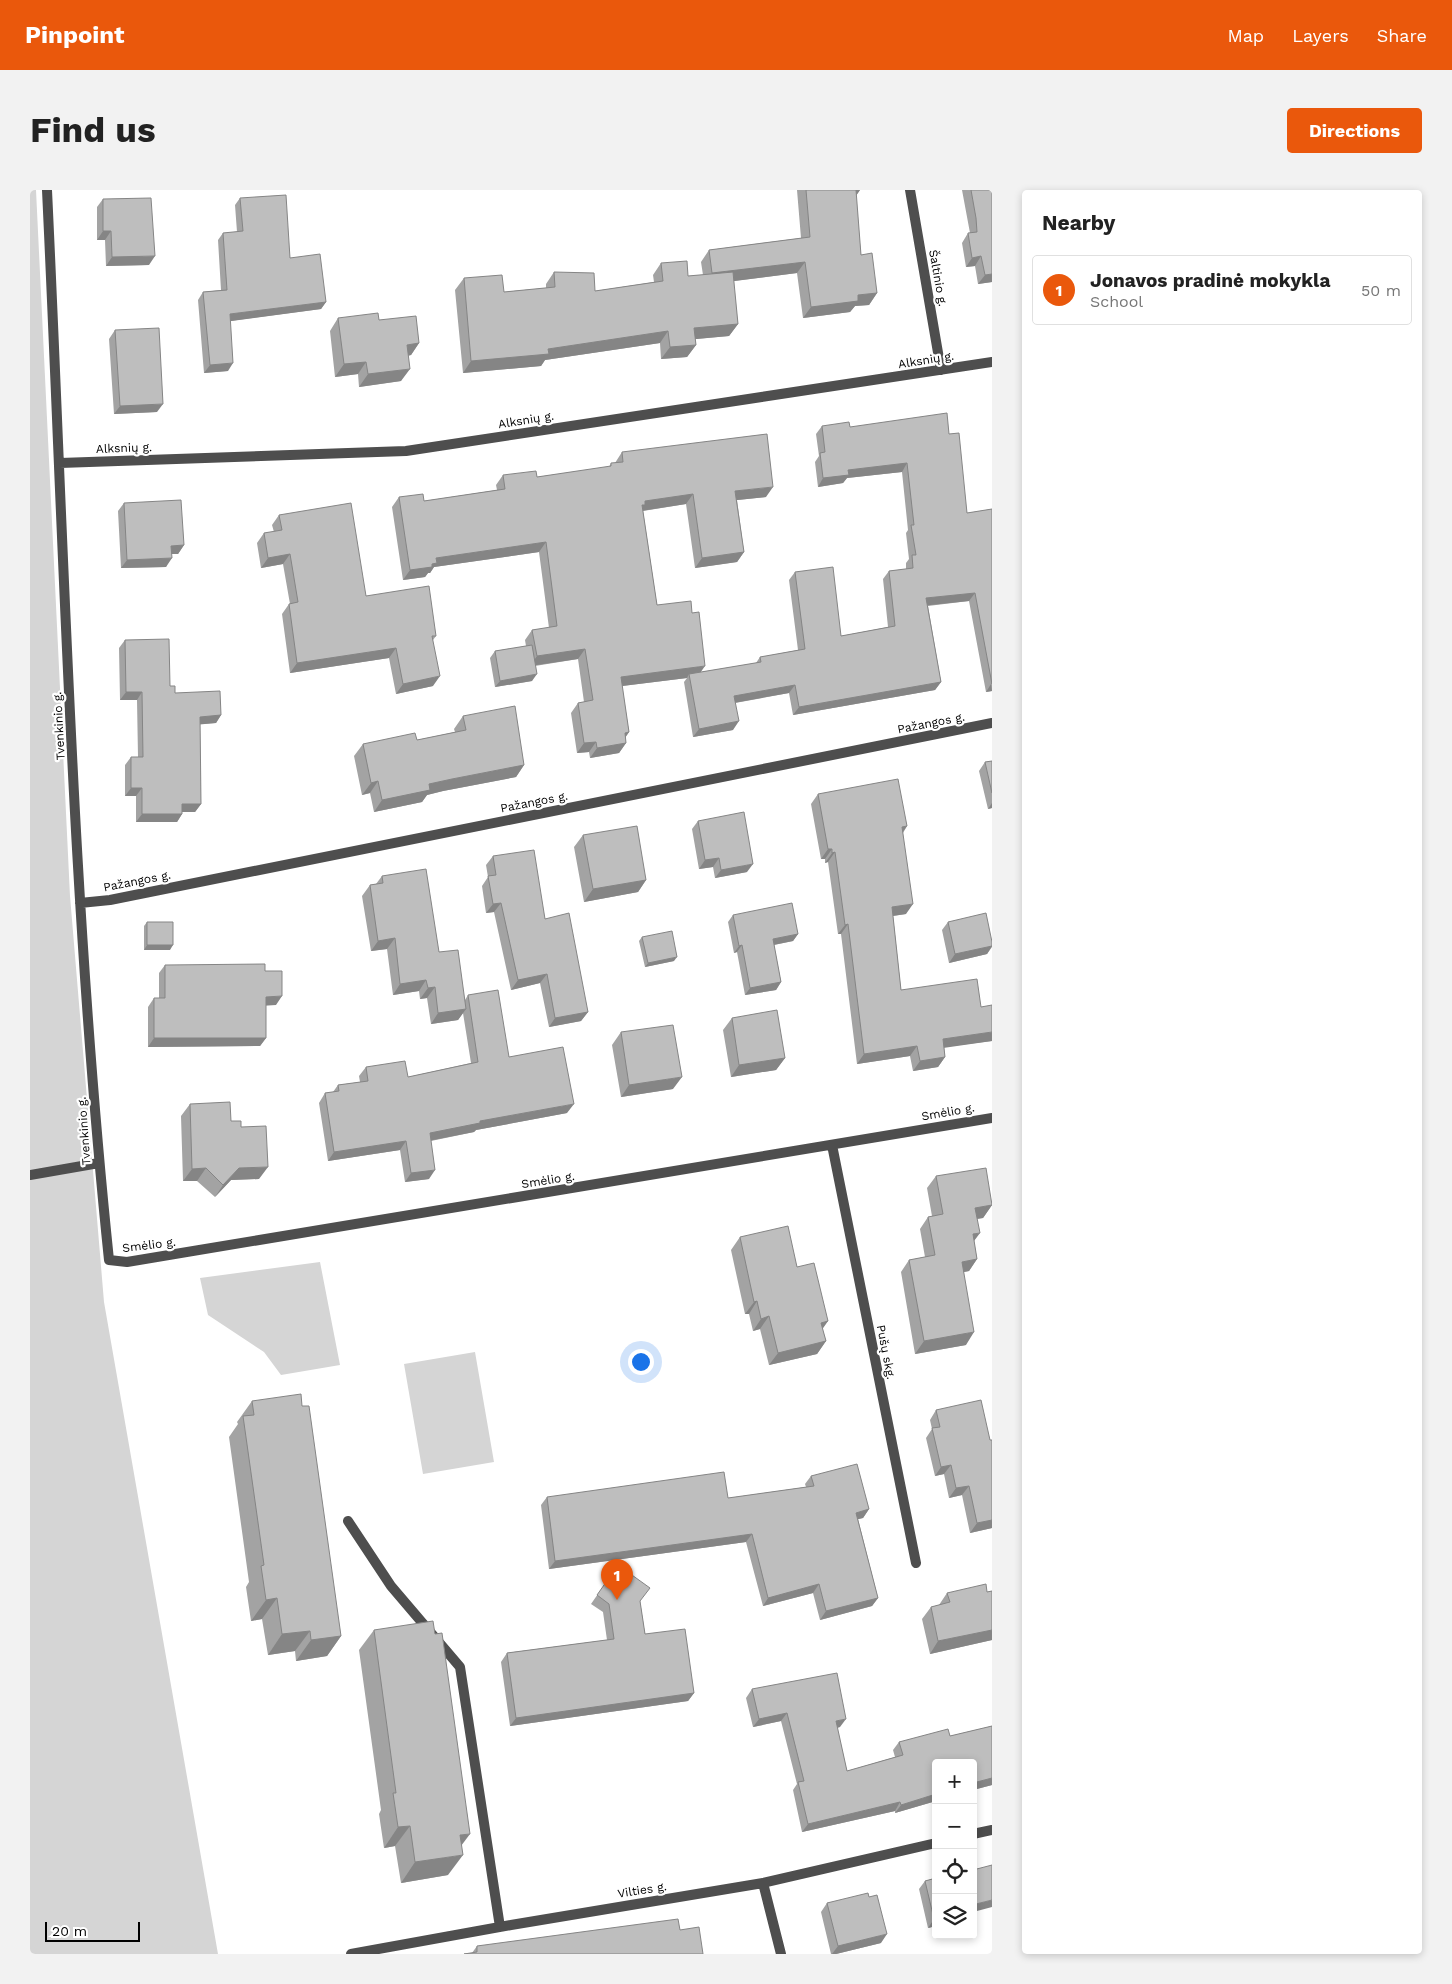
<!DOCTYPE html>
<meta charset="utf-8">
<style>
:root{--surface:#fff;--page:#f2f2f2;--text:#222;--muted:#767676;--line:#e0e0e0;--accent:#ea580c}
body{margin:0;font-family:"Work Sans",sans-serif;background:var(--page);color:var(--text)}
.controls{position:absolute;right:15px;bottom:15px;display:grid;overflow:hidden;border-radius:5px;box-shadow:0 2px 8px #0003}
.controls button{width:45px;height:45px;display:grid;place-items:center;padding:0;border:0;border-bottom:1px solid var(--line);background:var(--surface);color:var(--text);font:25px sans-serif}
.scale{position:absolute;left:15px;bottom:12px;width:95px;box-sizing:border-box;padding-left:5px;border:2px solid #000;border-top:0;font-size:14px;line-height:18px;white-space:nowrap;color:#000;-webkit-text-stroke:4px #fff;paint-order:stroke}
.you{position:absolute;left:610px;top:1171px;width:18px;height:18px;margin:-12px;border:4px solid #fff;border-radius:50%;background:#1a73e8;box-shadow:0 0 0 8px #1a73e833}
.badge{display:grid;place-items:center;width:32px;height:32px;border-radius:50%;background:var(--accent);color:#fff;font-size:16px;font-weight:700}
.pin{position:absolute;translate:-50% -41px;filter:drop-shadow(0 1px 2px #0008)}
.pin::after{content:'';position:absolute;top:26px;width:18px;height:15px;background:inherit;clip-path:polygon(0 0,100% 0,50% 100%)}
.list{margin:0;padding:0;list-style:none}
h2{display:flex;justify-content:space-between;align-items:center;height:65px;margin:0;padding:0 20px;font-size:21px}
h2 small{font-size:16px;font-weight:400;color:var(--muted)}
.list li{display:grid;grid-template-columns:32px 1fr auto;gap:15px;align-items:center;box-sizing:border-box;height:70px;margin:0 10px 10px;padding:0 10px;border:1px solid var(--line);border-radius:5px}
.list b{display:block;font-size:19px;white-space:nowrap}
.list p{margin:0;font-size:16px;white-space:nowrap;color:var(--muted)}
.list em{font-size:16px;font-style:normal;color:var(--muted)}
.icon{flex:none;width:28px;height:28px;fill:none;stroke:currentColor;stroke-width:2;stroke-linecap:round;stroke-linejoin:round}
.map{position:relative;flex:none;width:962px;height:1764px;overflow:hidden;border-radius:5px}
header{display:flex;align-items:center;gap:30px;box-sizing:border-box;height:70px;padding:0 25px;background:var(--accent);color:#fff}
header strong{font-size:24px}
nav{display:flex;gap:28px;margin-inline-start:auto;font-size:18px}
.intro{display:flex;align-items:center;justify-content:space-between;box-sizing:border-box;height:120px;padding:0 30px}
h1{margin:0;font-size:35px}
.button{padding:12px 22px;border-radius:5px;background:var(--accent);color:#fff;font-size:18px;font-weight:700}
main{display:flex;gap:30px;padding:0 30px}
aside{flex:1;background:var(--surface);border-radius:5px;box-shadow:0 2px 8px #0003}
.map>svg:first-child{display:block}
.green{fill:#d5d5d5}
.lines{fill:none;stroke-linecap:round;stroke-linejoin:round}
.minor{stroke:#4e4e4e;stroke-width:10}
.wall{fill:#a3a3a3}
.shaded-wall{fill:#858585}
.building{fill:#bebebe;stroke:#858585}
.labels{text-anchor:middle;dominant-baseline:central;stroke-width:4.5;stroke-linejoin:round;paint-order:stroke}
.street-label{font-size:12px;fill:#000;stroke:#fff}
</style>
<header>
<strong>Pinpoint</strong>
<nav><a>Map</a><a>Layers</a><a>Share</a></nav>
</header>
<div class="intro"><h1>Find us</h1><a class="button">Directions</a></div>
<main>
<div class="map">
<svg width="962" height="1764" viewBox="0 0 962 1764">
<rect width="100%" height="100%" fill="#fff"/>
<path class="green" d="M0,0h6l34,706 34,406 114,652h-188z
M290,1072l20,103 -59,10 -17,-23 -56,-37 -8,-37z
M445,1162l19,110 -71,12 -19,-110z"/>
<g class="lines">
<path class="minor" d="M17,0c17,357 25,715 62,1070l18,2 865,-144
M880,0l31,180
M30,273l346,-12 586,-89
M50,713l30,-3 882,-177
M802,955l84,418
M0,985l69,-12
M318,1331l43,65 69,81 40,260
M943,1644l19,-4
M733,1693l18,71
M321,1764l160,-29 252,-42 173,-40"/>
</g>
<path class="wall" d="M767,0h63l-4,6 5,59 16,38 -8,12 -14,1 -5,6 -47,6 -6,-45 -64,8 5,43 -9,12 -34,3 1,6 -9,12 -26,2 -1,-16 -115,17 -4,6 -78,7 -8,-83 9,-12 40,14 42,-4v-4l8,-12 41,19 59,-9 -1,-7 8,-12 27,13 15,-1 -2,-13 8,-12 92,-12z
M932,0h30v92l-14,2 -3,-18 -9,1 -4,-24 6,-10h2z
M210,8l86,104 -5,7 -91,12 -2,50 -24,2 -6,-73 5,-8 18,-2 -3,-50 5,-7 14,-1 -2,-27z
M73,9l46,66 -43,1 -1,-26h-8v-33z
M308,128l41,2 40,23 -8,12 -3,1 -7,25 -42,6 -1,-13 -23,3 -5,-46z
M85,140l42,82 -43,2 -5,-75z
M792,236l28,1 99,7 18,79 25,-4v182l-6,1 -17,-91 -41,5 13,76 -6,8 -142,25 -4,-22 -54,10 -2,27 -40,7 -9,-55 3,-4 -65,8 7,46 -4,6 1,5 -7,10 -29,5 -1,-6 -12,1 -6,-40 7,-10 6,-1 -6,-43 -43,7 -3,15 -37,6 -5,-29 5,-7 31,-5 -1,-6 7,-10 17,-2 -10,-76 -105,15 -4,6h-2l-3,4 -22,3 -11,-73 7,-10 25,4 73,-11 -1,-5 7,-10 34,2 72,-10 2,-4h4l7,-11 144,45 -29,3 7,52 -7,10 -42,6 -9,-64 -43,7 14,94 44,67 55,-9 4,-6 38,-7 -9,-70 6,-8 46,64 47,-9 -5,-48 6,-8 17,-2v-6l3,-4 -3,-26 2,-3 -6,-58 -55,6 -4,5 -25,4 -3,-25 4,-6 -3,-22z
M94,313l60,42 -6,9h-7l-5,13 -45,1 -3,-57z
M249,325l87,81 70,40 -3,4v46l-37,8 -7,-36 -99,15 -8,-59 7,-10h1l-7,-40 -22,4 -4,-25 7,-10 10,-1 -2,-7z
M95,450l50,53 46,22 -5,8 -16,1 1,80 -6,8h-13v2l-5,8h-41v-26h-11v-31l6,-8h7l-1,-57h-17l-1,-52z
M433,526l61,49 -8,12 -73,14 -16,4 -5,7 -48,10 -4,-19 -8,2 -8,-39 9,-12 54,-4 38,-8 -1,-3z
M962,571v47l-4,1 -9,-38 6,-9z
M788,604l89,32 -4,7 3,81 -13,2 8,74 80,17 11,34 -48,6 1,10 -7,10 -25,4 -3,-15 -53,8 -16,-130h-3l-10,-72 -3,1v-4h-4l-10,-55z
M668,631l49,51 -32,6 -2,-11 -14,2 -7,-40z
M553,645l63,45 -8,12 -54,10 -10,-55z
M463,666l52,63 43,93 -7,9 -32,6 -9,-44 -29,7 -17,-78 -8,1 -4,-27 6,-9 -2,-12z
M352,686l57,76 26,48 3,-5 41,62 58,56 -91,17 -2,2 -43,9 -2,38 -24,3 -5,-32 -72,11 -9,-58 6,-10 8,-1 5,-7 22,-3 -1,-6 7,-9 42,10 63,-14 -8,-50 -5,7 -27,4 -4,-26 -7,1 -1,-8 -26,4 -6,-46 -16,2 -9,-55 8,-11 6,-1z
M703,725l65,19 -5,7 -19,4 7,37 -5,8 -31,5 -8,-43 -3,1 -6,-31z
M117,732l23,28h-26v-24z
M918,732l44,20v5l-5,7 -38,9 -7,-33z
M612,747l32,24 -29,6 -6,-26z
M135,775l100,6 11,34h-10v33l-6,8 -112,1v-40l6,-9h5v-25z
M702,828l53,40 -9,12 -45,7 -8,-47z
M591,842l52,57 -52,8 -9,-52z
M160,914l41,17 10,6 18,52 -28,1 -16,17 -18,-16h-14l-2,-65z
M906,986l56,29 -9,13 -6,1 -3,22 3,18 -8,12 -5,1 2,73 -51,9 -14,-82 8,-12 16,-3 -5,-28 8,-12 4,-1 -5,-28z
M710,1047l57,30 31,54 -6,7 4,13 -9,13 -48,11 -9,-36 -7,2 -4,-17h-4l-14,-64z
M222,1211l89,235 -14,20 -31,5 -1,-10 -27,4 -6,-36 -11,2 -5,-34 3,-5 -20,-145 9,-13 -1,-2z
M906,1220l54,30h2v88l-22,5 -8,-38 -13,3 -5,-24 -9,2 -9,-38 6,-9 -2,-9z
M781,1286l58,33 -6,9 -5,1 20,79 -6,8 -52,14 -7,-27 -50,13 -17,-64 -197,27 -8,-64 6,-8 181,1 78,-11 -1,-3z
M588,1375l22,36 5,33 49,59 -6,8 -178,25 -9,-64 6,-9 100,-13 -4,-28 -12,-8z
M962,1401v49l-62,14 -8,-35 9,-12 8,-2 8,-12 40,-1z
M344,1440l74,245 -47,8 -6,-37 -11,2 -5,-34 2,-4 -22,-160z
M722,1499l88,38 -3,1 10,43 48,-14 -2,-7 6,-8 51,-6 42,-10v59l-19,5 -37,-27v38l-41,12v-2l-93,21 -9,-42 4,-6 -16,-63 -28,6 -7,-29z
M906,1688v48l-8,2 -9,-39 6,-8z
M839,1707l12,46 -45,11h-5l-10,-42 6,-9z
M650,1740l-208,23 5,-7z"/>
<path class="shaded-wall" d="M823,0h7l-5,7z
M73,41h8l-6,9h-8z
M125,66l-6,9 -43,1 6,-9z
M951,66l-6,10 -9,1 6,-9z
M775,72l-8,11 -93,12 8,-12z
M962,84v8l-14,2 7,-9z
M847,103l-8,12 -14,1 -5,6 -47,6 8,-11 47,-12z
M296,112l-5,7 -97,13 6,-8z
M708,134l-9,12 -43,4 8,-12z
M638,141l-8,12 -115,17 -4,6 -78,7 8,-12 77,-12z
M389,153l-8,12 -13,2 9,-12z
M666,155l-9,12 -26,2 9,-12z
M336,172l-8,12 -23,3 9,-13z
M203,173l-5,8 -24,2 6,-8z
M380,179l-9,12 -42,6 9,-13z
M133,214l-6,8 -43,2 6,-8z
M877,273l-5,9 -55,6 -4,5 -25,4 5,-9 25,-8z
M743,297l-7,10 -38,4 7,-10z
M663,304l-7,10 -45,7 -6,4 10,-14z
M516,352l-7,10 -105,15 -4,6h-2l-3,4 -22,3 7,-10 26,-12z
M154,355l-6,9h-13l6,-8z
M714,362l-7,10 -42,6 7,-10z
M260,364l-7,10 -22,4 7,-10z
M142,368l-6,9 -45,1 6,-8z
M945,403l-6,8 -48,5 5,-8z
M366,458l-7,10 -99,15 7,-10z
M555,459l-7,10 -48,7 7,-10z
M675,476l-7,10 -9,-2 -2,4 -73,9 7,-10z
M507,484l-5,7 -37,6 5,-6z
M410,486l-7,10 -37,8 7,-10z
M911,492l-6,8 -142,25 6,-8z
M961,494l1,7 -6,1z
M765,495l-6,8 -61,11 6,-8z
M96,502h16l-5,8h-17z
M191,525l-5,8 -22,2 6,-8z
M709,531l-6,9 -40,7 6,-8z
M599,542l-7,10 3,-9z
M566,552l-7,10 -12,1 7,-10z
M596,553l-7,10 -29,5 7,-10z
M494,575l-8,12 -73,14 -16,4 -5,7 -48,10 8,-12 47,-16 23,-5z
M348,591l-8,12 -8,2 9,-12z
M101,598h11l-6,8h-11z
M962,613v5l-4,1z
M152,614h19l-6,8h-19z
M112,624h40l-5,8h-41z
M877,636l-7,10 2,-9z
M798,659h4l-7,10h-4z
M805,662l-7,10 -3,1 7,-10z
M689,668l-6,9 -14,2 6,-9z
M723,674l-6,8 -32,6 6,-8z
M616,690l-8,12 -54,10 9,-13z
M471,713l-7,9 -8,1 7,-9z
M883,714l-7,10 -21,3 7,-10z
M818,734l-7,10h-3l7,-9z
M768,744l-5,7 -25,5 5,-7z
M365,748l-8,11 -16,2 7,-10z
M117,755h26l-3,5h-26z
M712,755l-5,7 -3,1 5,-7z
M962,756l-5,8 -38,9 6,-9z
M647,767l-3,4 -29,6 3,-4z
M517,784l-7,9 -29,7 7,-10z
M396,790l-7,11 -26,4 7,-11z
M751,792l-5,8 -31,5 5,-7z
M405,797l-8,11 -7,1 8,-11z
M252,806l-6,9 -16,1 6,-9z
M436,819l-8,11 -27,4 7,-11z
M558,822l-7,9 -32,6 6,-9z
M962,842v9l-56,8 7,-10z
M124,848h112l-6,8 -112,1z
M887,856l-7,10 -53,8 7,-10z
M915,867l-7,10 -25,4 7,-10z
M755,868l-9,12 -45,7 8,-12z
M652,887l-9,12 -52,8 8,-12z
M544,914l-7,9 -91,17 -2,2 -51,10 7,-9 50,-12z
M376,951l-6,9 -72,11 6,-9z
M238,977l-9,12 -28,1 -16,17 8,-12 16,-17z
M176,978l-9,13h-14l9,-12z
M405,980l-6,9 -24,3 6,-9z
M962,1015l-9,13 -16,2 8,-12z
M950,1043l-9,12 2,-11z
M947,1069l-8,12 -16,3 9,-12z
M727,1111l-8,13h-4l9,-12z
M739,1126l-9,13 -7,2 8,-12z
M798,1131l-9,13 2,-11z
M944,1142l-8,13 -51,9 9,-13z
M796,1151l-9,13 -48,11 9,-12z
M921,1275l-7,9 -9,2 6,-9z
M939,1296l-7,9 -13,3 7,-10z
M839,1319l-6,9 -13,3 6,-8z
M962,1330v8l-22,5 7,-10z
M722,1344l-6,8 -197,27 6,-8z
M789,1394l-6,9 -50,13 5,-8z
M247,1408l-15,21 -11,2 15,-21z
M848,1408l-6,8 -52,14 6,-9z
M962,1440v10l-62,14 8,-13z
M280,1441l-15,20 -27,4 14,-21z
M311,1446l-14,20 -31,5 15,-21z
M664,1503l-6,8 -178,25 6,-8z
M757,1523l-6,8 -28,6 6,-8z
M816,1529l-6,8 -10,2 6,-8z
M962,1588v7l-19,5v-7z
M906,1604v7l-41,12 6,-8z
M870,1612l-5,9 -93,21 6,-8z
M380,1636l-15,20 -11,2 14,-21z
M440,1644l-15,20 5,-19z
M433,1665l-15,20 -47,8 14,-21z
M962,1710v7l-15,4 -4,5v-9l3,-3z
M904,1729h2v7l-8,2z
M857,1744l-6,9 -45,11h-4l6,-8z"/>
<path class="building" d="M776,0h50l5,65 11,-2 5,40 -19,2v6l-47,6 -6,-45 -93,11 -3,-23 101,-13z
M941,0h21v84l-7,1 -4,-19 -9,2 -4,-25 9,-1 -1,-14z
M256,5l4,63 30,-4 6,48 -96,12 3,49 -23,2 -7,-73 24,-2 -4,-57 20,-2 -3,-33z
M121,8l4,58 -43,1 -1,-26h-8v-32z
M657,71l1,15 45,-4 5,52 -44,4 2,17 -26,2 -2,-16 -120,18 1,5 -78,7 -7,-83 38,-3 2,17 51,-5 -1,-15 40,1 1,18 68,-10 -2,-18z
M348,123l1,7 37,-4 3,27 -12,2 3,24 -42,5 -2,-12 -22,2 -6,-46z
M129,138l4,76 -43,2 -5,-76z
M917,223l2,21 10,-1 8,80 25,-4v175l-17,-91 -49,5 15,84 -142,25 -4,-22 -61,11 5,25 -40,8 -10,-55 72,-12 -1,-5 45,-8 -10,-77 38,-5 8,69 54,-10 -6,-55 24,-3 -1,-13h4l-5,-30h3l-7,-62 -59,7 1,5 -26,3 -3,-25 5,-1 -3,-26 27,-4 1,5z
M737,244l6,53 -38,4 9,61 -42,6 -9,-64 -48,7v4h-3l15,100 34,-4 1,12 7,-1 6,54 -84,11 8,55 -4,1 1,10 -29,5 -1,-6 -12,1 -6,-40 15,-3 -8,-51 -48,7 -5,-26 25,-4 -11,-84 -110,16 1,5 -5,1v3l-22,3 -11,-73 24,-3 1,7 81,-12 -2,-14 33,-4 1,6 74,-11v-3l12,-1 -1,-10z
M151,310l3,45 -13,1 1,12 -45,2 -3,-57z
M321,313l15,93 63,-10 7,50h-4l8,40 -37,8 -7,-36 -99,15 -8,-59 9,-2 -8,-48 -22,4 -4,-25 18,-3 -3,-15z
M139,449l1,47h5v7l45,-2 1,24 -21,2 1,87h-19v10h-40v-26h-11v-31h12l-1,-65h-16l-1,-52z
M502,455l5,29 -37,7 -5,-30z
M485,516l9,59 -72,14 -23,5 1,6 -48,10 -4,-19 -7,2 -8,-39 52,-11 2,7 49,-10 -3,-14z
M962,571v32l-7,-31z
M868,589l9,47 -5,1 11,77 -21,3 9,83 76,-11 4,28 11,-2v27l-49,7 2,18 -25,4 -3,-15 -53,8 -16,-130 -3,1 -10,-73 -3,1v-4h-4l-10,-55z
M714,622l9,52 -32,6 -2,-12 -14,2 -7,-39z
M607,636l9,54 -53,9 -10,-54z
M504,660l11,69 24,-6 19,99 -33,6 -8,-44 -29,6 -17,-77 -8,1 -5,-28 8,-1 -3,-19z
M396,679l13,83 19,-2 8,59 -28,4 -3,-26 -7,1 -2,-8 -26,4 -5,-46 -17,3 -8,-56 13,-2 -1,-7z
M762,713l6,31 -25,5 8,43 -31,6 -8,-43 -3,1 -6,-31z
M956,723l6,29v4l-37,8 -7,-32z
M117,732h26v23h-26z
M642,741l5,26 -29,6 -6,-26z
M235,774v7h17v25l-16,1v41h-112v-40h11v-33z
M468,800l11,67 54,-10 11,57 -94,17v2l-50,10 5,37 -24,3 -5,-32 -72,11 -9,-59 14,-2 -1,-6 30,-4 -2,-14 39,-6 3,16 70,-15 -10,-67z
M747,820l8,48 -46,7 -7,-47z
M643,835l9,52 -53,8 -8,-53z
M200,912l1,19h10v6l25,-1 2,41 -29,1 -16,17 -17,-17 -14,1 -2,-65z
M956,978l6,37 -17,3 5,25 -7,1 4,25 -15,3 12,70 -50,9 -15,-81 26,-5 -7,-38 15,-3 -7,-38z
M758,1036l9,41 17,-4 14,58 -7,2 5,18 -48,12 -9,-37 -8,3 -4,-18 -3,1 -14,-65z
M271,1204l1,12h7l32,230 -30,4 -1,-9 -28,3 -5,-36 -11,2 -5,-34 3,-1 -21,-149 11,-1 -2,-14z
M951,1210l9,40h2v80l-15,3 -8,-37 -13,2 -5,-23 -10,2 -9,-39 8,-1 -4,-17z
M827,1274l12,45 -13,4 22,85 -52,13 -7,-27 -51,14 -16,-64 -197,27 -8,-64 177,-25 4,26 86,-12 -3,-10z
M588,1375l32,23 -10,13 5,33 40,-5 9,64 -178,25 -9,-65 107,-14 -5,-35 -12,-9z
M956,1394l1,8 5,-1v39l-54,11 -7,-34 19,-5 -3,-9z
M403,1431l2,13 7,-1 28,201 -10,1 3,20 -48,7 -5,-36 -12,1 -5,-34h3l-22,-163z
M807,1483l9,46 -10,2 11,50 56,-16 -4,-13 49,-13 2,7 42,-10v52l-19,5v-20h-37v31l-35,11 -1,-3 -92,22 -10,-42 6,-1 -17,-68 -28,6 -7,-30z
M962,1675v35l-16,4 1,6 -4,1v-41z
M906,1688v41h-2l-9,-38z
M838,1703l1,4 8,-2 10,39 -49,12 -11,-43z
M648,1729l2,11 19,-3 4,27h-239l13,-2v-6z"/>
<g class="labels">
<g class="street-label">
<text transform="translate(908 88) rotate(80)">Šaltinio g.</text>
<text transform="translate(896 170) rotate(-9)">Alksnių g.</text>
<text transform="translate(496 230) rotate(-9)">Alksnių g.</text>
<text transform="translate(94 258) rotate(-2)">Alksnių g.</text>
<text transform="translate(901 533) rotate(-11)">Pažangos g.</text>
<text transform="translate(29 536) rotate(-93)">Tvenkinio g.</text>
<text transform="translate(504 612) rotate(-11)">Pažangos g.</text>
<text transform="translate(107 691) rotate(-11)">Pažangos g.</text>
<text transform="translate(918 922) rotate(-10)">Smėlio g.</text>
<text transform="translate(54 941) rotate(-94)">Tvenkinio g.</text>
<text transform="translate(518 990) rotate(-9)">Smėlio g.</text>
<text transform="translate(119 1055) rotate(-7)">Smėlio g.</text>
<text transform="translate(856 1162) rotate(79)">Pušų skg.</text>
<text transform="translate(612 1700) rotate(-9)">Vilties g.</text>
</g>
</g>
</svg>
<div class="controls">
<button>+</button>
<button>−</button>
<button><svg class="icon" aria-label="locate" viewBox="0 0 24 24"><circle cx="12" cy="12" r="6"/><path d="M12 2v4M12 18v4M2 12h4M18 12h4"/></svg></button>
<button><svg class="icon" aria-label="layers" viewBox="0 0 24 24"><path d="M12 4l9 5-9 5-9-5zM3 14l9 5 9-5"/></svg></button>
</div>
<div class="scale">20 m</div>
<div class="you"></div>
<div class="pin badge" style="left:587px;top:1410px">1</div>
</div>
<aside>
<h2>Nearby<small></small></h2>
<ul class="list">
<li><span class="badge">1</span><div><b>Jonavos pradinė mokykla</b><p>School</p></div><em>50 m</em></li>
</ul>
</aside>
</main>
